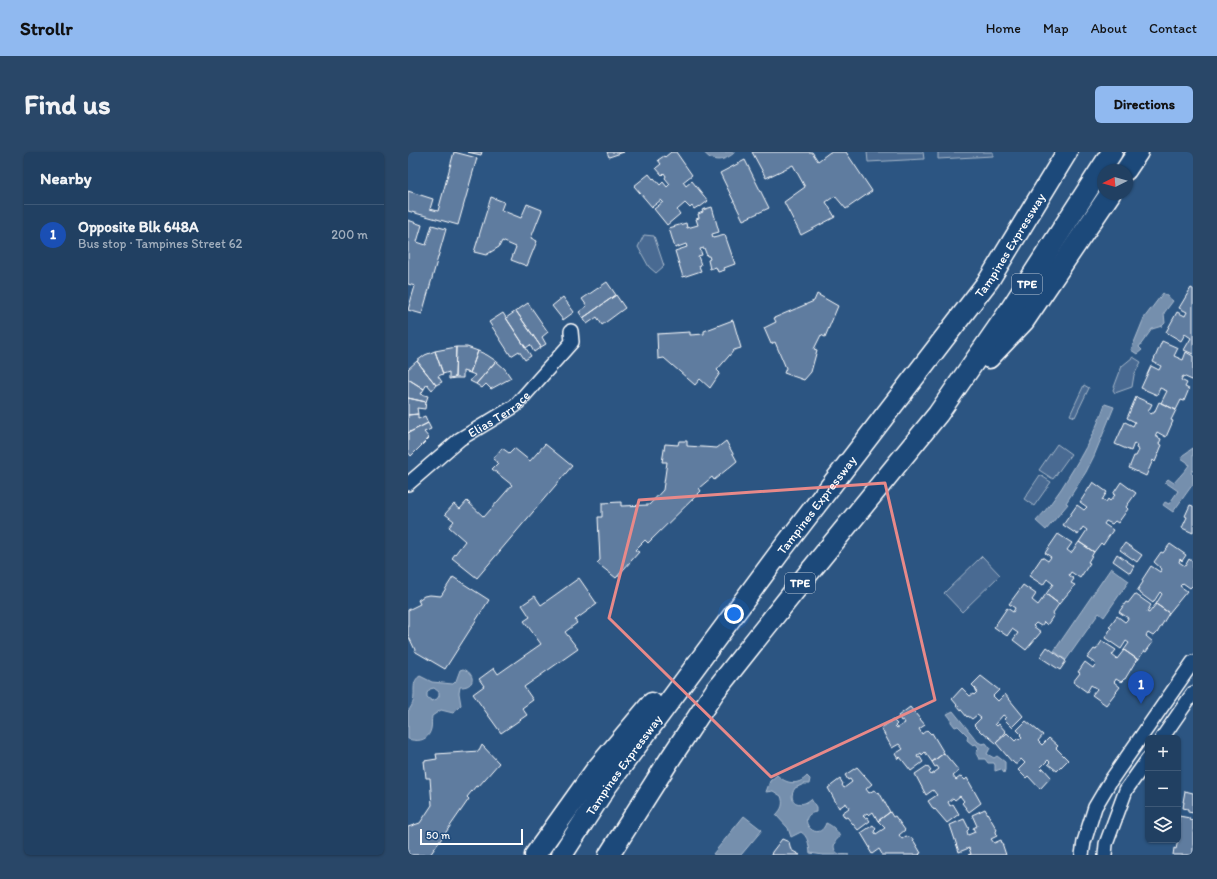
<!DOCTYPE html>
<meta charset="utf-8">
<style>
:root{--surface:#214062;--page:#294768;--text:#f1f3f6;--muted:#a2afbe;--line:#3e5977;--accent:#90b9f0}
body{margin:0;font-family:Itim,sans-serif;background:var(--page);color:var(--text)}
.controls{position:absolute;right:12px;bottom:12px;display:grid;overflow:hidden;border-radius:6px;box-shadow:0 1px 3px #0004}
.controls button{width:36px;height:36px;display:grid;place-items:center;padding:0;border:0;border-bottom:1px solid var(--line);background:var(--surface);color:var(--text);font:20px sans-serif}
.compass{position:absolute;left:689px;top:12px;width:36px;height:36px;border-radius:50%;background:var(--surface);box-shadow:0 1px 3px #0004;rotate:265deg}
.scale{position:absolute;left:12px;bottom:10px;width:103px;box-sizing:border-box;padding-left:4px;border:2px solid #fff;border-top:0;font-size:11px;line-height:14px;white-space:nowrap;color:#fff;-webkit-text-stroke:3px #1f4a7a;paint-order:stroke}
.you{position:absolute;left:326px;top:462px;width:14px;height:14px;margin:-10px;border:3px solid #fff;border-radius:50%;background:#1a73e8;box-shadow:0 0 0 6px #1a73e833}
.badge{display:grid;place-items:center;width:26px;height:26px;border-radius:50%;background:var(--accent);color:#fff;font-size:13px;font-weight:700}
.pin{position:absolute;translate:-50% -33px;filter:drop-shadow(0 1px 2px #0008)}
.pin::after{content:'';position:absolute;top:21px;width:14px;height:12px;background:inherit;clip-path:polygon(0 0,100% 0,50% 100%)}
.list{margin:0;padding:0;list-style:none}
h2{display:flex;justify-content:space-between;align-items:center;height:52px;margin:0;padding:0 16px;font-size:17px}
h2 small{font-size:13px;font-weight:400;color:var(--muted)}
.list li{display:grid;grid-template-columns:26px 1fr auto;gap:12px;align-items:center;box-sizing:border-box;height:60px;padding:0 16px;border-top:1px solid var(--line)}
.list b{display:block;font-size:15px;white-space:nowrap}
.list p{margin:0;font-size:13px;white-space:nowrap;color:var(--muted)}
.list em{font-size:13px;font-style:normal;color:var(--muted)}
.icon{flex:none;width:22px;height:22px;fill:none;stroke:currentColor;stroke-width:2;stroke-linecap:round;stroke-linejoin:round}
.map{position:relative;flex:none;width:785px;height:703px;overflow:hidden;border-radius:6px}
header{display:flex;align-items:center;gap:24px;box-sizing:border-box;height:56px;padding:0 20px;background:var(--accent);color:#111}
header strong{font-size:19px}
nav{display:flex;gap:22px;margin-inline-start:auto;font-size:14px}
.intro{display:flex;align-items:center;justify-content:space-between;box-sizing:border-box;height:96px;padding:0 24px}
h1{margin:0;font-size:28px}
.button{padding:10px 18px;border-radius:6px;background:var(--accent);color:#111;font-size:14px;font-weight:700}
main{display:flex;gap:24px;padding:0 24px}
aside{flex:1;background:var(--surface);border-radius:6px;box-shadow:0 1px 3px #0004}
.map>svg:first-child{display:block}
.green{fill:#486b92;stroke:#a4b5c8}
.water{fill:#748fad;stroke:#acbcce;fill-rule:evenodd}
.building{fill:#5e7c9f;stroke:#fff}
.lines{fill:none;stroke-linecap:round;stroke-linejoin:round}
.minor-casing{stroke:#fff;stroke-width:16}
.highway-casing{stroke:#fff;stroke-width:23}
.minor{stroke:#1f4a7a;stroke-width:13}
.highway{stroke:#1f4a7a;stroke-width:20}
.marked{fill:none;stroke:#e88989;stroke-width:3;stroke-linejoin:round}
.labels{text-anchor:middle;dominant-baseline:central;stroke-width:3;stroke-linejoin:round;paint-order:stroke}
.shield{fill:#1f4a7a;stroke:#bcc9d7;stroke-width:1}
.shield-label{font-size:12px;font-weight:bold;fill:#fff}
.street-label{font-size:13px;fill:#fff;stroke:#1f4a7a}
</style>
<header>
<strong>Strollr</strong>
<nav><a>Home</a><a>Map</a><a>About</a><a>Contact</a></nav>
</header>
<div class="intro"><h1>Find us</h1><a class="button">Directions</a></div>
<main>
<aside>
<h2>Nearby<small></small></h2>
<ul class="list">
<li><span class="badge" style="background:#1a4fb4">1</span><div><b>Opposite Blk 648A</b><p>Bus stop · Tampines Street 62</p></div><em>200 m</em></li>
</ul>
</aside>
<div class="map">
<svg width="785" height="703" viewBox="0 0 785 703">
<rect width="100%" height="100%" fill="#2c5582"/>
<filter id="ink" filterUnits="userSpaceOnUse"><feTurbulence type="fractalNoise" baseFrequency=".025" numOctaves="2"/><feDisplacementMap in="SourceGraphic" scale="8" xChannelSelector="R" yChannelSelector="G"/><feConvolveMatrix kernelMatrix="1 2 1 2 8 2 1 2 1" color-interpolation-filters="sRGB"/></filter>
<g filter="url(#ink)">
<path class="green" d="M459,0h56l1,7 -56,3z
M530,0h55v4l-55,3z
M236,83l10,1 10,30 -8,7 -7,-6 -11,-20z
M725,205l8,5 -7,13 -2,12 -17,6 -2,-3 9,-24z
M676,233l5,3 -14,29 -5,-2z
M649,292l14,10 -18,25 -14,-9z
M632,323l11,7 -17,24 -10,-7z
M574,404l18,19 -38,37 -18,-19z"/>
<path class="water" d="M296,0h31c-9,9 -23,12 -31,0z
M755,141l10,8 -9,12 1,10 -3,3 -10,3 -13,18 3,3 -5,4 -6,-4 13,-32z
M697,252l9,3 -20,49 -8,16 -20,31 2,1 -22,26 -10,-9c10,-10 17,-21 25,-32 17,-27 34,-55 44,-85z
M785,296v22l-2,3 2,2v9l-20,28 -10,-7 2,-3 4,2 9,-13 -13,-9 3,-3 6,4c4,-5 12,-13 15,-18l-2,-3 -6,-4 2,-3z
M703,416l18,13 -25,36 -5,-4 -33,47 -12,-9z
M55,517c8,2 14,13 4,17 -3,1 -5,1 -7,1l-1,6 2,12 -8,8 -12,-3 -9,6c-1,5 0,9 -1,13 -3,12 -13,13 -23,10v-28c12,-13 0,-28 12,-35l12,6 21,2 3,-3 4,-11zM26,536l5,4v4l-2,3 -5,2 -5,-4v-4l3,-4z
M545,559l25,31 4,2 4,-1 4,5 -3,6 7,4 3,-2 8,6v8l-1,3 -3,-4 -6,2v-6l-1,-2h-6l-3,-4h-6l-3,-6 3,-5 -3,-4 -3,1 -6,-5 1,-4 -10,-10 -3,1 -4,-5v-3l-4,-5z
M369,623c9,9 21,11 30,1l3,3 -1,5h-5l-9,4c-9,14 5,21 16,11l5,8v5c-23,4 2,34 10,11 7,3 11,7 14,14 -6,3 -9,13 -1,17 3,1 7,0 10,1h-26l-13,-2c-1,-8 -2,-17 -9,-21l-10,5 -3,-9 -12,-13c6,-6 8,-11 5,-19l-8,-5 -7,1 4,-11z
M336,664l18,14 -21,25h-26l-2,-1z"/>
<path class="building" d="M46,0l23,6 -19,67 -50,-14v-20l25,8 -3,10 8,2z
M59,0h15l-1,3z
M199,0h17l-15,5z
M263,0h5l16,23 -9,7 3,4 6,-5 16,20 -8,6 -1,-1 -5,3 -2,-3 -2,2 -5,-5 -8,7 3,4 -13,11 -13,-16 9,-7 -2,-2 -9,7 -18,-21 15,-12 4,5 1,-1 6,7 3,-3 4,5 3,-3 -5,-6 1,-2 -2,-3 -2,2 -6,-7 5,-4 -3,-4 6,-4 1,1z
M344,0h60l6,9 12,-9h16l26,39 -26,18 -11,-13 -9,6 9,15 -34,18 -17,-33 21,-15 -12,-22 -27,13z
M337,8l24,48 -26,12 -23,-47z
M83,45l13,5 -3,8 20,8 6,-14 15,6 -11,28 6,3 -10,25 -16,-6 5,-13 -14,-6 -3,6 -13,8 -12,-3z
M304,55l7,25 -7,2 1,4 12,-3 10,29 -11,4 1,2 -7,2 -2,-5 -6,2 -2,-9 2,-1 -1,-3h-2l-3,-8 -4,1 2,6 -4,1 3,9 -2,1 2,5 -18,6 -8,-26 12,-4 -1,-3 -11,4 -6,-20 17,-5 1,5 11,-3 -2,-6 3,-1 -1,-4 5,-2 -1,-2z
M0,68l14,5 -5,17 9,3 6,-20 14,4 -24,85 -14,-4 7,-24 -7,-2z
M199,130l9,13 -33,23 -4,-6 8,-6 -5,-7z
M783,136l2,1v65l-9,-4 7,-12 -6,-4 -4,7 -15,-9 11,-20 8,4 2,-4 -8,-4z
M409,142l21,12 -13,31 -4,-2 -7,14 3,1 -6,22 -7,8 -20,-7 2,-5 -11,-26 -4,2 -7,-16 12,-6 -2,-4 40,-17z
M208,143l9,13 -23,17 -5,-8 -10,7 -4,-6z
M155,145l11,15 -11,8 -11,-14z
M120,151l20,29 -6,5 4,7 -5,3 -25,-36z
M108,159l25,36 -7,5 -4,-7 -4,3 -20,-30z
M95,161l28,43 -6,4 -6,-9 -8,5 -22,-34z
M325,168l8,28 -7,2 -17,20 3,3 -10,15 -10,-9 -5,6 -31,-27 -6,1 -1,-25 33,-2v3l14,-1v-3z
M754,189l16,7 -4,8 9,4 3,-8 7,4v22l-1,2 -9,-4 -2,4 6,3 -2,4 4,2 -5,12 -3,-1 -5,10 -15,-7 6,-12 -7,-3 -3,7 -16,-7 10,-22 8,4 2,-4 -8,-4z
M48,195l-1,31 -6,1v-7l-6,2 -8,-23z
M48,195h11l11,4 -8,22 -7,-2v7h-8z
M27,199l8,23 -5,2 4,6 -6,3 -19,-24 8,-6z
M70,199l9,4 9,6 -20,23 -6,-3 5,-6 -5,-2z
M9,209l19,24 -4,5 -5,-6 -3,5 -16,-10v-10z
M88,209l9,8 6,9 -20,11 -5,-5 -4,4 -6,-4z
M0,227l16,10 -3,5 7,2 -2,6 -18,-4z
M728,245l16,7 -4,8 3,2 1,-1h2l5,-11 17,8 -5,10 2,1 -7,16 -9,-5 -2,4 6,3 -2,5 3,1 -7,17 -2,-2 -7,16 -17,-8 5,-12h2l3,-6 -3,-2 1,-3 -3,-2 -3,8 -16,-7 10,-22 8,4 2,-4 -8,-4z
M0,246l18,4 -1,7 -8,-1 1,6 -10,1z
M10,262v5l7,-3 3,7 -20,10v-18z
M20,271l3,6 -7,3 5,6 -18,18 -3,-4v-19z
M271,289h8v5l30,2 9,-7 11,20 -23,19 -2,-3 -13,11 2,3 -53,52 -3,-3 -10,10 4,2 -23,26 -19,-15 3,-3 -2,-43h4v-14l19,-1v4l28,-1 14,-15 4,-28h-5l3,-18 13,1z
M137,292l27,22 -95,112 -25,-20 13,-17 -16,-14 5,-6 -9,-7 9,-10 6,5 7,-8 17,16 28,-32 -20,-16 6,-6 -5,-4 9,-11 7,5 5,-5 16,13z
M685,330l14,10 -5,8 4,2 2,-3 2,2 5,-6 -2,-1 8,-12 15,11 -10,14 2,2 -10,14 -3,-2 -3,3 -6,-3 -2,3 9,6 -10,15 -2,-2 -7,9 -15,-10 8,-12 -4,-3 -5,8 -15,-10 14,-20 7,5 3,-3 -7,-5z
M782,353l3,1v27l-11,-5 5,-11 -2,-1z
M650,382l14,9 -5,7 4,3 8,-11 15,10 -6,10 2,1 -10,15 -9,-6 -2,3 5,4 -3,4 4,2 -16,19 -13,-10 7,-10 -6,-5 -4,6 -14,-9 13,-19 6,4 3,-4 -6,-4z
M717,391l17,12 -5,7 -17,-12z
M762,392l16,11 -4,6 -2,-2 -1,3 6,4 4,-7 4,3v23l-3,3 -7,-5 -3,3 7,5 -18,22 -13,-9 6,-10 -2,-2 -7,11 -16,-12 6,-9 -1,-2 9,-14 9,6 2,-3 -8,-7 7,-10 2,1z
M709,402l17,12 -4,7 -17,-12z
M45,425l36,23 -44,69 -29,-17 -8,-17v-25l12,-6 -2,-4 6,-4 6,-1 11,1z
M171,426l18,26 -22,16 2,3 -12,9 13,17 -54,38 9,13 -11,8 5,7 -26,18 -28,-39 11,-8 -5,-7 15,-11 4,6 43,-30 -17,-23 6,-4 -8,-12 13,-9 6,9z
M615,433l13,9 -4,6 6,5 8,-11 13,10 -6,9 1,2 -7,10 -3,-3 -3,4 -5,-3 -3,3 8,6 -15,18 -13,-10 5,-7 -6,-4 -5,7 -13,-9 13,-19 6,4 2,-4 -6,-4z
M727,442l16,11 -4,7 2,1 7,-9 13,9 -12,20h-1l-3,3 -5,-3 -2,3 7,6 -7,10 -2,-1 -6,9 -14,-10 5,-7 -3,-2 -5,8 -16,-11 6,-10 -2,-1 8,-11 8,6 2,-2 1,-2 -9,-6 7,-10 2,1z
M694,489l14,9 -4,5 5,4 7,-9 13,9 -12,20h-1l-3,3 -5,-3 -1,2 -1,1 6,5 -14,18 -14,-10 5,-6 -6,-4 -4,7 -14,-10 7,-9 -2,-1 7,-10 8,6 1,-2 2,-2 -9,-6 7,-9 2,1z
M639,495l19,14 -6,9 -20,-13z
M573,524l18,14 -6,6 5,5 7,-7 18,22 -11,11 -8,-8 2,-2 -3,-2 -8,9 2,2 2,-2 7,8 -10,11 -13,-11 -1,1 -8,-8 7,-7 -4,-3 -5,4 -4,-3 -1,1 -15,-18 10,-11 8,8 3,-2 1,1 3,-3 -2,-1 1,-2 -4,-4z
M502,555l15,18 -6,4 3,5 5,-4 4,4 1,-1 12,20 -12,9 -7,-10 -3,3 -1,-2 -4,3 1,2 2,-1 3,5 -12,9 -11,-14 -2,2 -3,-5 8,-5 -4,-5 -7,4 -11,-20 12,-8 4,4 -2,2 2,2 8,-5 -2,-3 -2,1 -3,-5z
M618,569l17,14 -5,6 4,4 7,-7 9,8 -2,2 12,12 -11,11 -9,-7 2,-2 -2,-2 -8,8 2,2 1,-2 8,9 -11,12 -12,-13 -2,2 -8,-8 7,-7 -4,-4 -4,5h-2l-3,-3v1l-16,-19 11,-10 8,8 3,-3 1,2 3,-3 -2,-2 1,-1 -4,-4z
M74,593l17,18 -21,24 -2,-1 -9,11 2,2 -39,56h-22v-28l12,-4 12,-18 -2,-27h-4l-2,-17 13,-2 -1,-5 43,-3z
M536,601l15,18 -6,5 3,4 5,-4 4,4 2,-2 14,25 -12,9 -7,-9 2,-2 -4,-5 -5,4 -2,-2 -5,4 2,4 3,-2 6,10 -12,9 -12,-14 -1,1 -6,-9 9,-6 -4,-5 -7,5 -11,-21 12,-8 4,5 -2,1 2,3 8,-6 -2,-3 -2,1 -3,-5z
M449,615l15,17 -6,5 3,4 5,-3 4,3 1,-1 11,20 -12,9 -5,-9 -4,3 -2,-2 -4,3 2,2 2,-1 3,4 -12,9 -11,-13 -2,1 -3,-5 7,-5 -3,-5 -7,5 -11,-20 12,-9 3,5 -1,1 2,3 8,-6 -2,-3 -2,1 -3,-5z
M777,639l8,2v20l-5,-1v-3l-5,-1 1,-6h-1z
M577,657l12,21 -1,1 1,5 -6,3 3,4 7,-3 5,15h-38l3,-1 -2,-6 -10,4 -9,-27 14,-6 5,10 -2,2 1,4 7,-3 -2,-4 4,-2 -5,-11z
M482,660l3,5 2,-1 10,14 -6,5 3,4 4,-3 6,2 9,15 -2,1 1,1h-39l1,-1 -3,-5 -7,5 -3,-5 1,-1 -9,-15 12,-8 3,4 -2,2 2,3 9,-6 -7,-7z
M771,664l11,2 -1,2 4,1v34h-20l1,-7 2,1 2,-9z
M374,687l7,3 2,8 9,5h-29l1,-3z"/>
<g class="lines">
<defs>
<g id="minor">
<path id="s1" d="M0,332l52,-45 55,-33 57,-64 -1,-11"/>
<path d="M754,586l31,-45"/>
<path d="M674,703l2,-13 11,-35 16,-27 82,-118"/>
<path d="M697,703l1,-11 20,-54 22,-31"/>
</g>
<g id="highway">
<path d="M718,18l12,-18"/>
<path d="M581,206l35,-37 86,-127"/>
<path d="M127,703l60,-84 57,-68"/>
<path id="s2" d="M154,703l44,-68 174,-235 209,-272 78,-128"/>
<path d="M201,703l61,-96 45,-68 92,-116 131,-161 72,-104 102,-158"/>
</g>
</defs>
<use href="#minor" class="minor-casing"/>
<use href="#highway" class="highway-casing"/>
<use href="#minor" class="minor"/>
<use href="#highway" class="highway"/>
</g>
</g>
<path class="marked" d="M477,331l50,217 -164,77 -162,-159 30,-118z"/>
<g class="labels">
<g class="shield">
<rect x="604" y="122" width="30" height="20" rx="3"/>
<rect x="377" y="421" width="30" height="20" rx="3"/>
</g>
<g class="shield-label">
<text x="619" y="132">TPE</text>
<text x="392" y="431">TPE</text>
</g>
<g class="street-label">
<text stroke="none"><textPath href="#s2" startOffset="757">Tampines Expressway</textPath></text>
<text stroke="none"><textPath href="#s1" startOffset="115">Elias Terrace</textPath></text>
<text stroke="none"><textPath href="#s2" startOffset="433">Tampines Expressway</textPath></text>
<text stroke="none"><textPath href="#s2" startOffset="109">Tampines Expressway</textPath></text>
</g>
</g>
</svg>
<div class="controls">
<button>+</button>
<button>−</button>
<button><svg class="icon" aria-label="layers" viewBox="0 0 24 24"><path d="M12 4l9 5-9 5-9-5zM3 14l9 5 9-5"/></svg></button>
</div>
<svg class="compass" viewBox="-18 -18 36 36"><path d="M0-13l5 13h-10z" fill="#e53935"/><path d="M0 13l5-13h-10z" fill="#a2afbe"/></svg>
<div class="scale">50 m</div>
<div class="you"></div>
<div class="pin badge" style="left:733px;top:552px;background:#1a4fb4">1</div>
</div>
</main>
